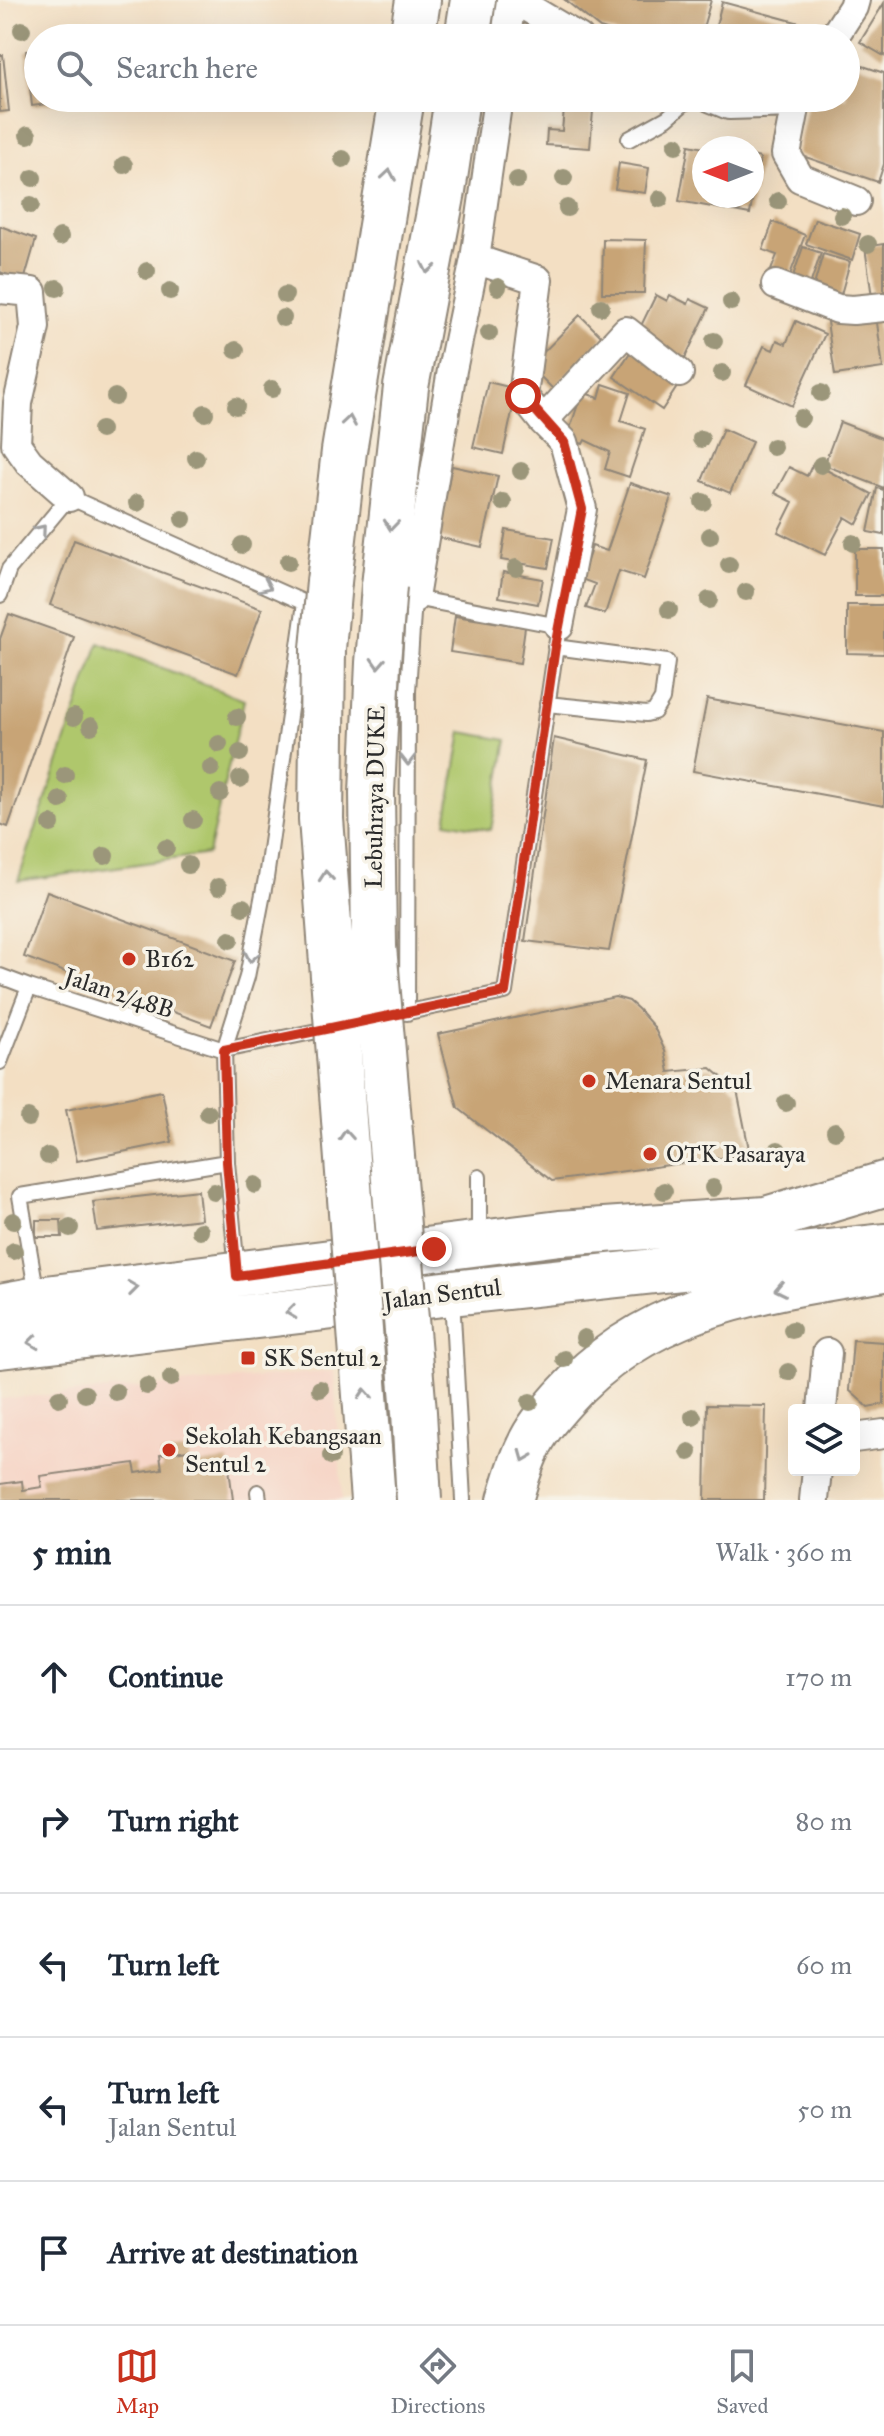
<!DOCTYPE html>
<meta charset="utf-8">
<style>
:root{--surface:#fff;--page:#f6f6f7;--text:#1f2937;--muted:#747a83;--line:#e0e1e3;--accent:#c8321e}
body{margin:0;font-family:"IM FELL Great Primer",serif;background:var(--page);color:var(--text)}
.controls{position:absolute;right:24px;bottom:24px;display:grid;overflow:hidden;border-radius:8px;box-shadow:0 8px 32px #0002}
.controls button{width:72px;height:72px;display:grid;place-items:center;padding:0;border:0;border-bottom:2px solid var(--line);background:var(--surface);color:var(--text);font:40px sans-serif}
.compass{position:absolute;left:692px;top:136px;width:72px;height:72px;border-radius:50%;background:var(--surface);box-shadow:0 8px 32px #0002;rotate:270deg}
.stop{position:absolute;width:24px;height:24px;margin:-18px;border:6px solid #c8321e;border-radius:50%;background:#fff}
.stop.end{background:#c8321e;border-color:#fff;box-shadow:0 2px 8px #0008}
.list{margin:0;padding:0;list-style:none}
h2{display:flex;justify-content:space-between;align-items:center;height:104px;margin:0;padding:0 32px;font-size:34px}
h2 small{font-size:26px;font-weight:400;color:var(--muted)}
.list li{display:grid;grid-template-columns:52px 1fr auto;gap:24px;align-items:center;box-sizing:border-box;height:144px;padding:0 32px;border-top:2px solid var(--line)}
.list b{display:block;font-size:30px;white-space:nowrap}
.list p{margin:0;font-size:26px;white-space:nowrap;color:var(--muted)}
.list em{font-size:26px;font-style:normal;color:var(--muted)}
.icon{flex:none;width:44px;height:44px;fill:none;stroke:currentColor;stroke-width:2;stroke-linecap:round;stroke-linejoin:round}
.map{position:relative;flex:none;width:884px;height:1500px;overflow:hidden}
.search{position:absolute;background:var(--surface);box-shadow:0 8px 32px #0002;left:24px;right:24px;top:24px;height:88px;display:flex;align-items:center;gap:20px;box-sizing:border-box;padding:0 28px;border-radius:44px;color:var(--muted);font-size:30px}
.sheet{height:824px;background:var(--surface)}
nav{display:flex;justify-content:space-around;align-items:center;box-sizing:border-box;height:112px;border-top:2px solid var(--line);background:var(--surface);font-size:22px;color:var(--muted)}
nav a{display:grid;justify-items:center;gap:4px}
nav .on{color:var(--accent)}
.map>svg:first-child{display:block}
.built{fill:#f6d2c3}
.green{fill:#afc76c;stroke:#6d794c;stroke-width:2}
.building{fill:#c8a476}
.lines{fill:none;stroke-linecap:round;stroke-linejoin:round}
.service-casing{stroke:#8f8577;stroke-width:18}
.minor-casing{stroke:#8f8577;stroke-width:32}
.primary-casing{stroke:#8f8577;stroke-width:48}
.motorway-casing{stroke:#8f8577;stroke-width:48}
.service{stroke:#fff;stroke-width:14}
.minor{stroke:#fff;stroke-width:28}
.primary{stroke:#fff;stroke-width:44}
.motorway{stroke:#fff;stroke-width:44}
.motorway-bridge-casing{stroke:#8f8577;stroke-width:48;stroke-linecap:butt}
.motorway-bridge{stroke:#fff;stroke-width:44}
.tree{fill:#9b967a}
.oneway{stroke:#a0a0a0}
.route{stroke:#c8321e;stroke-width:10}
.poi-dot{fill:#c8321e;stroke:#f7f3e8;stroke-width:3}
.labels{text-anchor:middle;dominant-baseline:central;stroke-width:7;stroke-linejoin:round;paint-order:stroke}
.street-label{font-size:24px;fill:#2b2b2b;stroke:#f7f3e8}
.poi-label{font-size:24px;fill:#2b2b2b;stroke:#f7f3e8;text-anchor:start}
</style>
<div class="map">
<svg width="884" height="1500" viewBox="0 0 884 1500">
<rect width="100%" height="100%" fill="#f7f3e8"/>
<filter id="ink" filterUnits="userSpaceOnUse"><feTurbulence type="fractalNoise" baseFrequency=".0125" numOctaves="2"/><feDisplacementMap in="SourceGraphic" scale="16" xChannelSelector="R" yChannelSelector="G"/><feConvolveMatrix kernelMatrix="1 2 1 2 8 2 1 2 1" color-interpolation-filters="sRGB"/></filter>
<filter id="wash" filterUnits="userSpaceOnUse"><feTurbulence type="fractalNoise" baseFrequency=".006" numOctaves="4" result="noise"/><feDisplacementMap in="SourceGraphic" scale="32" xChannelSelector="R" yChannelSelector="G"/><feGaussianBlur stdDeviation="1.8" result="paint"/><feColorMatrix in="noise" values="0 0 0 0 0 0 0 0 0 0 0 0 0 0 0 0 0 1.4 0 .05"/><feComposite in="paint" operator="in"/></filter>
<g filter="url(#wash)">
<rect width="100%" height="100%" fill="#f3dfc3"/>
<path class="built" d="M334,1371l8,129h-342v-101z"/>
<path class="green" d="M99,643l145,57 -36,154 -190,27z
M462,732l45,8 -16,90 -45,-8z"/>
<g id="blocks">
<path class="building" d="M565,0h146l-11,38h-67l-33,-10z
M722,2l78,21 -4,15h-83z
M884,3v53l-24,-14z
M38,49v49h32v3l-38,5 -6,-55z
M0,55h3l6,56 -9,1z
M848,61l36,12v91l-6,18 -81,-28 12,-56h37v-30z
M565,98h29l-4,50 -44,-3 1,-15 15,1z
M689,145l15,3v48h49l-3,18 -71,-13z
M752,156l8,2 -6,36 -2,-1z
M619,163l30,5 -4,25 -30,-4z
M815,219l45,15 -8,26 -46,-16z
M773,222l32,13 -17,45 -18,-7 7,-18 -14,-5z
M0,226l36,13 -12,42 -24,-9z
M603,239l43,1 -2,53h-42z
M884,244v51l-12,2 -7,-50z
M803,247l18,6 -11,32 -18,-6z
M823,254l27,8 -10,36 -27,-9z
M656,295l11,6 3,-6 18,9 2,-5 19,9 -24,50 -48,-24z
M580,315l23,23 -50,51 -23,-23z
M876,315l7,53 -48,7 -8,-53z
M796,321l29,13 -33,72 -46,-21 18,-39 9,4 4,-10 9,4z
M633,348l48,33 -19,29 -48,-33z
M488,382l29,7 -14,65 -30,-7z
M603,384l27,9 -9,28 24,8 -16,48 -24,-8 5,-17 -25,-12 -2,4 -16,-6 15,-46 17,6z
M840,422l44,17v49l-60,-23z
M723,429l29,13 -22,51 -28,-12z
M813,463l59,31 -15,30 -12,-7 -20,38 -47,-23 15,-30 -18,-9 14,-26 18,9z
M452,466l46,10 -16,71 -45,-10z
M630,483l42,14 -28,82 -25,-8 -14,43 -19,-6 9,-24 -14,-5 11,-33 15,5z
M877,488l7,2v45l-16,-3z
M506,530l48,8 -6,30 -47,-8z
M74,540l188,69 -24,65 -188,-69z
M855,549h29v47h-29z
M503,572l40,7 -5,25 -39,-7z
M847,605h37v49l-37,-1z
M9,614l65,23 -66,190 -8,-3v-185z
M455,616l70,11 -5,36 -70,-11z
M707,699l177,33v74l-191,-35z
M554,738l93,22 -38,191 -84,-10z
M47,891l188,70 -24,65 -187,-69z
M615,997l14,4 9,8 16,18 11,24 4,21 42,-4 26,22 13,64 -198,27 -94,-73 -20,-74z
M162,1091l10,51 -95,19 -11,-51z
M198,1190l3,29 -104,12 -4,-29z
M36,1220h25l1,17h-26z
M853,1340l31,2v62l-16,3 -19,-17z
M707,1405l59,1 -2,94h-59z
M188,1450l2,15 38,-5 5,40h-233v-16l22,-3 1,9 19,-3 -2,-11 94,-13 2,10 26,-4 -2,-15z"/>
</g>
</g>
<g filter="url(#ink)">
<use href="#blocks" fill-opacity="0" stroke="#8f8577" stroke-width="2"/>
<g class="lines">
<defs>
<path id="service" d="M629,139l38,-21 23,-20
M0,595l9,-26 60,-72 236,106 -39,275 -19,99 -23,73 3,112 10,109
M547,704l99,10 8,-2 8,-13 5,-37 -112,-15
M0,976l29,11 195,63 108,-22
M384,1017l121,-25 54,-366 -145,-28 -6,93 -1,322
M0,1062l29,-75
M479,1177v63
M37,1295l-17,-99 207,-34
M452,1297l11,203
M258,1492l1,8"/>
<path id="minor" d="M515,0l64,38
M506,38l5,-38
M833,38l20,-31 2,-7
M712,98l17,7 65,-2
M797,98l-11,56 14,24 56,23
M475,259l63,21 -15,116 20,25
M776,285l62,24 15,1 31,-3
M0,289l32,3 3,35 -17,76 -2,41 13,18 40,35
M414,598l38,-228 23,-111 23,-161
M559,626l23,-117 -18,-67 -21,-21 83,-90 53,42
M822,1410l5,-57
M854,1438l30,-4
M814,1500l3,-30"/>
<path id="primary" d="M0,1306l38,-7 522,-66 206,-14 118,-35
M0,1346l452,-53 432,-47"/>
<path id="motorway" d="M412,38l6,-38
M467,38l6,-38
M329,582l15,-131 58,-353
M384,586l22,-199 37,-196 14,-93
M510,1500c5,-17 10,-36 18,-52 8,-19 22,-34 35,-49 86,-97 201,-110 321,-130"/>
</defs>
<use href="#service" class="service-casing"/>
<use href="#minor" class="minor-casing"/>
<use href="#primary" class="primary-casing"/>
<use href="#motorway" class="motorway-casing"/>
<use href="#service" class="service"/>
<use href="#minor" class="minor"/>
<use href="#primary" class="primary"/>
<use href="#motorway" class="motorway"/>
<defs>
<path id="motorway-bridge" d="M329,582l-6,67 -2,170 52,681
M384,586l-6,77 -6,130 2,154 40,465 5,88"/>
</defs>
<use href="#motorway-bridge" class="motorway-bridge-casing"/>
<use href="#motorway-bridge" class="motorway-bridge"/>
</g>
<g class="tree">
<circle cx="22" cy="30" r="9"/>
<circle cx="28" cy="135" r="9"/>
<circle cx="676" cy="145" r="9"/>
<circle cx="343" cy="159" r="9"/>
<circle cx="124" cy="165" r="9"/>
<circle cx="33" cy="178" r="9"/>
<circle cx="564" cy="178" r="9"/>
<circle cx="517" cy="180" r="9"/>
<circle cx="660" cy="199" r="9"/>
<circle cx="778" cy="201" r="9"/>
<circle cx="31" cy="205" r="9"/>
<circle cx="567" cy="208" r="9"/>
<circle cx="842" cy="216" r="9"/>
<circle cx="60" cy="237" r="9"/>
<circle cx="868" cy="244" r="9"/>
<circle cx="147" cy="271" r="9"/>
<circle cx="498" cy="287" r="9"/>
<circle cx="57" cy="288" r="9"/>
<circle cx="170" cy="291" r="9"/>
<circle cx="285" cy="295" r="9"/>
<circle cx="731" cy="302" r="9"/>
<circle cx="601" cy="307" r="9"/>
<circle cx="283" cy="318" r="9"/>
<circle cx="489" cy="333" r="9"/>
<circle cx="714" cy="341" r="9"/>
<circle cx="236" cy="350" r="9"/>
<circle cx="722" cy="373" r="9"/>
<circle cx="272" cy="389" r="9"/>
<circle cx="821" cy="393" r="9"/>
<circle cx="115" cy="397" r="9"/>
<circle cx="236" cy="406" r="9"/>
<circle cx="205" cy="413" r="9"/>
<circle cx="801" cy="418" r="9"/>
<circle cx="101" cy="430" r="9"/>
<circle cx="701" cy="439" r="9"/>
<circle cx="773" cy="447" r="9"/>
<circle cx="196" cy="458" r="9"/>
<circle cx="821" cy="465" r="9"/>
<circle cx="521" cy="471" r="9"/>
<circle cx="503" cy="502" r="9"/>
<circle cx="703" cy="502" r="9"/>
<circle cx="137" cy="503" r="9"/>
<circle cx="183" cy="519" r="9"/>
<circle cx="710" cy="536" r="9"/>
<circle cx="853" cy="543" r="9"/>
<circle cx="242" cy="545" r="9"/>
<circle cx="288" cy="562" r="9"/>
<circle cx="729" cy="565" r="9"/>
<circle cx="516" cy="568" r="9"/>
<circle cx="746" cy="592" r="9"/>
<circle cx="709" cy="600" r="9"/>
<circle cx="669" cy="610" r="9"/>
<circle cx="74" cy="717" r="9"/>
<circle cx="237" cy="717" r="9"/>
<circle cx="91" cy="726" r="9"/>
<circle cx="219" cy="744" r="9"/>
<circle cx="240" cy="753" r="9"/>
<circle cx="211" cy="768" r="9"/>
<circle cx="65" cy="775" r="9"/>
<circle cx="240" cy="779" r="9"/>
<circle cx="220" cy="793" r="9"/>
<circle cx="60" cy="800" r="9"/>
<circle cx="193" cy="820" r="9"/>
<circle cx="51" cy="824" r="9"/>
<circle cx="166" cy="848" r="9"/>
<circle cx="105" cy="856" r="9"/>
<circle cx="188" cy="865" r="9"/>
<circle cx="218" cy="887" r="9"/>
<circle cx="243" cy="907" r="9"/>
<circle cx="230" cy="940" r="9"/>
<circle cx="786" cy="1103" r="9"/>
<circle cx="208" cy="1113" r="9"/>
<circle cx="28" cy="1118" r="9"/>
<circle cx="835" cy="1131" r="9"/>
<circle cx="778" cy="1150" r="9"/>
<circle cx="48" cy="1156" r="9"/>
<circle cx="255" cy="1185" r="9"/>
<circle cx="713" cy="1188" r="9"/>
<circle cx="664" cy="1191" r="9"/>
<circle cx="214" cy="1192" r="9"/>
<circle cx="13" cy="1221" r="9"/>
<circle cx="70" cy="1228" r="9"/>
<circle cx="200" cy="1231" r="9"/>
<circle cx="14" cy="1251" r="9"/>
<circle cx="792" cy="1330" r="9"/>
<circle cx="584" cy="1338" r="9"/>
<circle cx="564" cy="1359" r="9"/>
<circle cx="788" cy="1372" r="9"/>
<circle cx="171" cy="1378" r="9"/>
<circle cx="147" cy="1386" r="9"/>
<circle cx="320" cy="1389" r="9"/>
<circle cx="116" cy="1392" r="9"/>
<circle cx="85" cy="1394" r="9"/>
<circle cx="59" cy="1398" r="9"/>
<circle cx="530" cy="1402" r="9"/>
<circle cx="693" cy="1417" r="9"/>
<circle cx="689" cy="1452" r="9"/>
<circle cx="331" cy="1456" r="9"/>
</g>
<defs><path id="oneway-chevron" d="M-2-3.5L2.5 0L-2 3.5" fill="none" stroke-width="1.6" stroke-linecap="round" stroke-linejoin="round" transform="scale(2)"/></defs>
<g class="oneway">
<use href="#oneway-chevron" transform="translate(389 175) rotate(-81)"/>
<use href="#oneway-chevron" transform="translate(428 268) rotate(101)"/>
<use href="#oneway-chevron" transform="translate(349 421) rotate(-81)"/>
<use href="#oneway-chevron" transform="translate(391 525) rotate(96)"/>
<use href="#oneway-chevron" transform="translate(41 530) rotate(-50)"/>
<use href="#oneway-chevron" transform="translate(266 586) rotate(24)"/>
<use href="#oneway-chevron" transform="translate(378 663) rotate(93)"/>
<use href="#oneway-chevron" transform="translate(408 760) rotate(90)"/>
<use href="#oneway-chevron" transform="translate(326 876) rotate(-95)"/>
<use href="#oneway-chevron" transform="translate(251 957) rotate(101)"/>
<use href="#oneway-chevron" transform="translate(346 1135) rotate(-94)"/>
<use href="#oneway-chevron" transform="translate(133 1288) rotate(-7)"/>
<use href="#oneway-chevron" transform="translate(780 1289) rotate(168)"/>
<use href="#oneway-chevron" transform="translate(291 1312) rotate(173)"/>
<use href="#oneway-chevron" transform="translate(33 1342) rotate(173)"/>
<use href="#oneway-chevron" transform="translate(365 1394) rotate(-94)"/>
<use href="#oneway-chevron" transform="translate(525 1456) rotate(112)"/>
</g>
</g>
<g class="lines" filter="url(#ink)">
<path class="route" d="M434,1249l-197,27 -10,-114 -3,-112 281,-58 50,-345 27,-138 -18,-67 -41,-46"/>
</g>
<g class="poi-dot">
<circle cx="129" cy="959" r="8"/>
<circle cx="589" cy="1081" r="8"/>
<circle cx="650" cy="1154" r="8"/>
<rect x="240" y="1350" width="16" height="16" rx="4"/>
<circle cx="169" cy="1450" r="8"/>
</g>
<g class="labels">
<g class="street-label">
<text transform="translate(375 797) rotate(-89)">Lebuhraya DUKE</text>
<text transform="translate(119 993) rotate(18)">Jalan 2/48B</text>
<text transform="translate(442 1294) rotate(-7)">Jalan Sentul</text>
</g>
<g class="poi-label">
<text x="145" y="959">B162</text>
<text x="605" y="1081">Menara Sentul</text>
<text x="666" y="1154">OTK Pasaraya</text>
<text x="264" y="1358">SK Sentul 2</text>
<text x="185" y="1436">Sekolah Kebangsaan<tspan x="185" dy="28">Sentul 2</tspan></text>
</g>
</g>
</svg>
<div class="controls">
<button><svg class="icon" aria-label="layers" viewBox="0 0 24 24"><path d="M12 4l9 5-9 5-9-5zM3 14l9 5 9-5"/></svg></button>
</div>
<svg class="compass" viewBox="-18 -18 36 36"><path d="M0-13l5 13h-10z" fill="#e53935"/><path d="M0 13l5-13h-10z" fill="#747a83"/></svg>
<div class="stop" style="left:523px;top:396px"></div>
<div class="stop end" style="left:434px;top:1249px"></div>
<div class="search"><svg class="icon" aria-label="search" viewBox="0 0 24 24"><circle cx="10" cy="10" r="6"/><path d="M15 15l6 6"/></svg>Search here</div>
</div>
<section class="sheet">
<h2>5 min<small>Walk · 360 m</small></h2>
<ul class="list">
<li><svg class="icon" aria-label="ahead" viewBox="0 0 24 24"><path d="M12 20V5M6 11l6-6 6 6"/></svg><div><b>Continue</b></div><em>170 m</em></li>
<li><svg class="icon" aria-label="right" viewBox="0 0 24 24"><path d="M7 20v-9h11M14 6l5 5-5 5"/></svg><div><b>Turn right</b></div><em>80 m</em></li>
<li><svg class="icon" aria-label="left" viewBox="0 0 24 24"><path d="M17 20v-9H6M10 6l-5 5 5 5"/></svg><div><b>Turn left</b></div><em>60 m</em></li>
<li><svg class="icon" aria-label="left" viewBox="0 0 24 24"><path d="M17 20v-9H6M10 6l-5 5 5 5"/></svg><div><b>Turn left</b><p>Jalan Sentul</p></div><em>50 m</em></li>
<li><svg class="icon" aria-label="arrive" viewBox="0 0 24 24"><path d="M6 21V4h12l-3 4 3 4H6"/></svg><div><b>Arrive at destination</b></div></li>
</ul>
</section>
<nav>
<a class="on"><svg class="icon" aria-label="map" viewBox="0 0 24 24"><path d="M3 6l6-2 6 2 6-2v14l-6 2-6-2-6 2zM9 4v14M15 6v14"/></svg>Map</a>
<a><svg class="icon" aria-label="directions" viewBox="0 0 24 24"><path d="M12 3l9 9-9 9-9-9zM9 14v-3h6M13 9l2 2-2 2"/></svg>Directions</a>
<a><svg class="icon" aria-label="saved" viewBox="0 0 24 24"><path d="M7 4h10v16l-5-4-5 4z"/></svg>Saved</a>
</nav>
